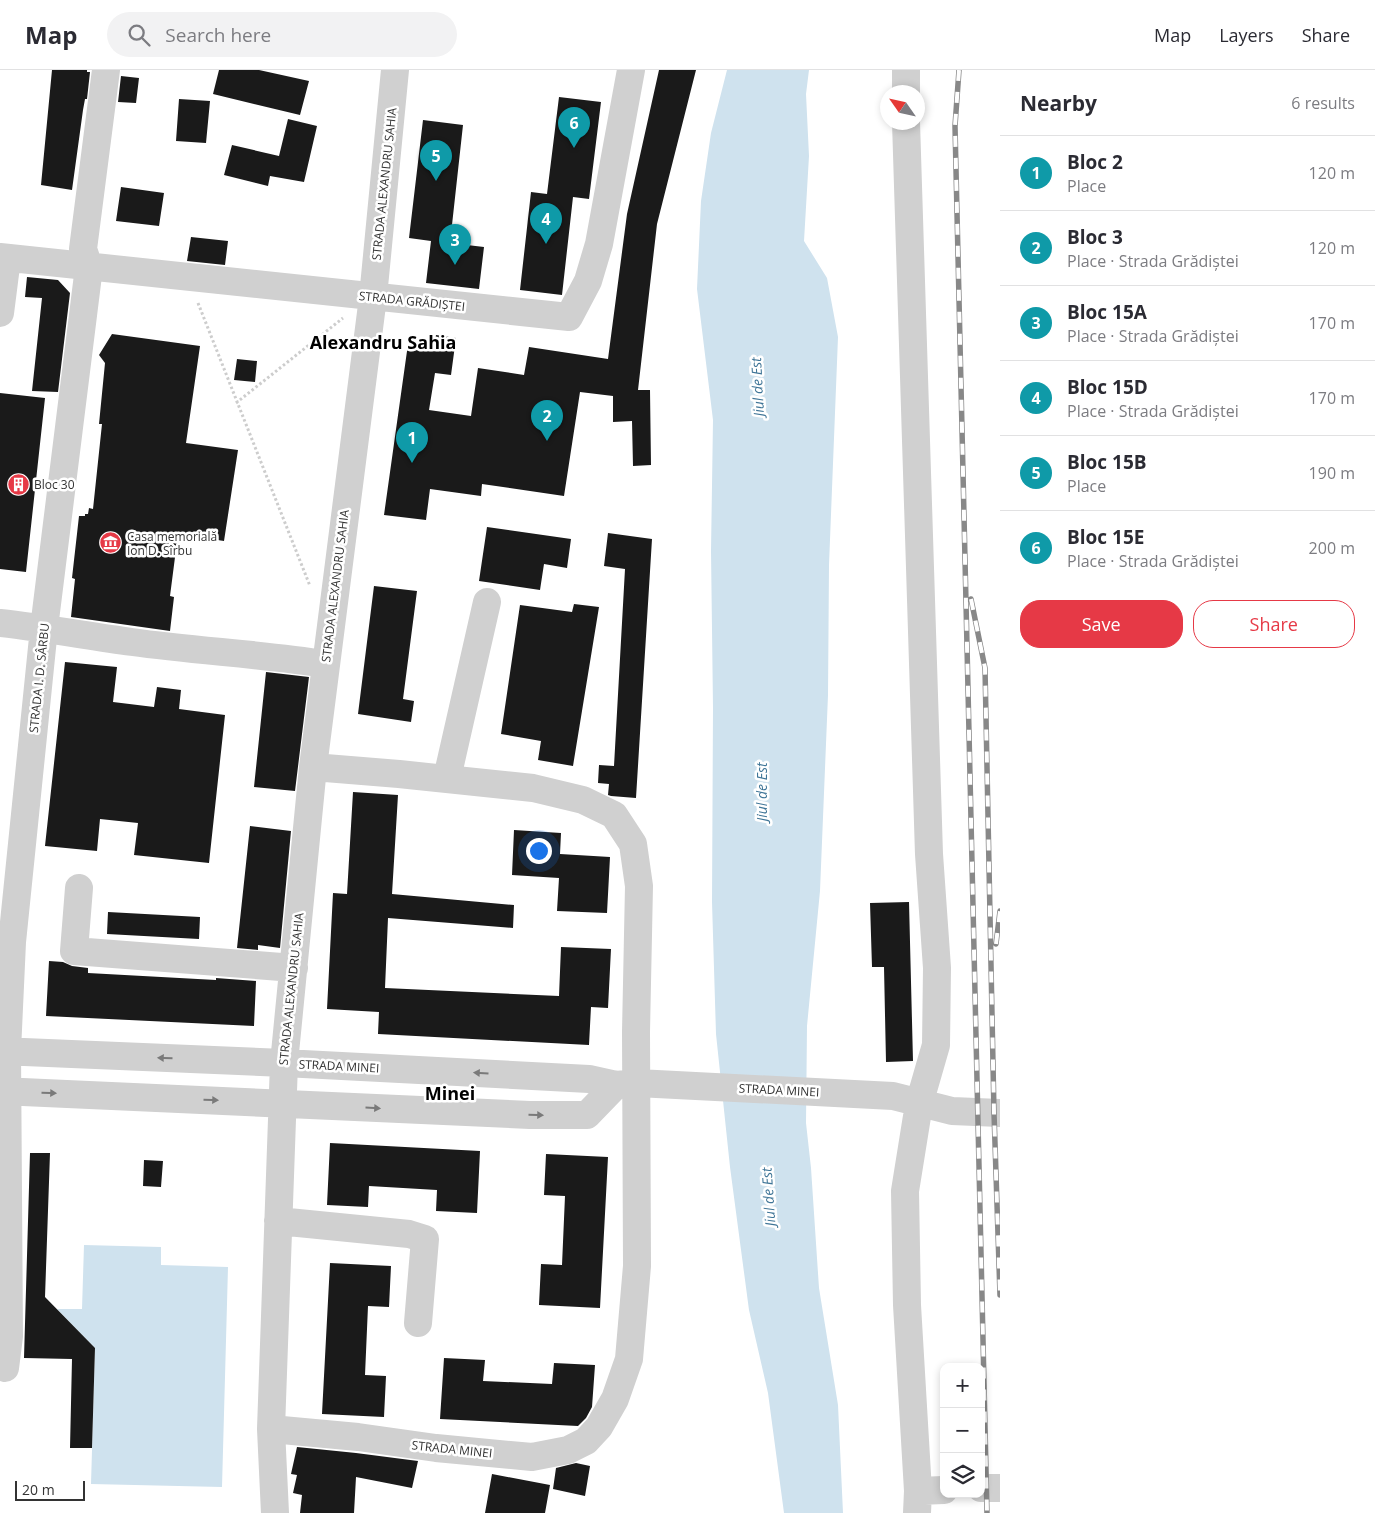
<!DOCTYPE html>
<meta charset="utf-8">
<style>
:root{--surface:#fff;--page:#f2f2f3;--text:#2b2b33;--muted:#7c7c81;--line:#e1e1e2;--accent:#e63946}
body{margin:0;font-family:"Open Sans",sans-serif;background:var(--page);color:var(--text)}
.controls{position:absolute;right:15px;bottom:15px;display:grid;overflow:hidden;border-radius:10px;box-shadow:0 2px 8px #0003}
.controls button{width:45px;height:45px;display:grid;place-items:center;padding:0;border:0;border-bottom:1px solid var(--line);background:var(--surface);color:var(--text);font:25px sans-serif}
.compass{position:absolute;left:880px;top:15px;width:45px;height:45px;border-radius:50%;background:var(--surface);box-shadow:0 2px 8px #0003;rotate:304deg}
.scale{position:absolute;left:15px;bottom:12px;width:70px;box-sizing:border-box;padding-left:5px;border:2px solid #333;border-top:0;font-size:14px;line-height:18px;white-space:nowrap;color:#333;-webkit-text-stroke:4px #fff;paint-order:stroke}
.you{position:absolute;left:538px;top:780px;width:18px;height:18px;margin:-12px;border:4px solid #fff;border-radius:50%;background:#1a73e8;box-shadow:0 0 0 8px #1a73e833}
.badge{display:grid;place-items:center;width:32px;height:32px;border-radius:50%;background:var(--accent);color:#fff;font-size:16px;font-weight:700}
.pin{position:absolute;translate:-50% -41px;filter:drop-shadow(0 1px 2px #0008)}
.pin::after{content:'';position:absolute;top:26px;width:18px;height:15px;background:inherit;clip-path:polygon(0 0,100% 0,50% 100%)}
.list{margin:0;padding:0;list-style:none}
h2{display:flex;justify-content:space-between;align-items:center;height:65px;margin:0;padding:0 20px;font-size:21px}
h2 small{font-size:16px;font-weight:400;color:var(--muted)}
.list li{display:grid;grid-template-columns:32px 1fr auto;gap:15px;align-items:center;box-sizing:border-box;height:75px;padding:0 20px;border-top:1px solid var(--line)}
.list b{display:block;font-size:19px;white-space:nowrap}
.list p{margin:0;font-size:16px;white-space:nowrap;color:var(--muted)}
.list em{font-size:16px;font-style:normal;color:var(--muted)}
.actions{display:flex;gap:10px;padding:15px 20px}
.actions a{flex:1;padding:11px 0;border:1px solid var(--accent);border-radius:20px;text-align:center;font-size:18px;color:var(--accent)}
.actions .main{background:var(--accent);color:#fff}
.icon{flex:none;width:28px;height:28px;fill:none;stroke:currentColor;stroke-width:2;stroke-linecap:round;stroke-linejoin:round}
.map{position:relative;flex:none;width:1000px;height:1443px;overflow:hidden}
header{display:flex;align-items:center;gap:30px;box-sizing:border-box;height:70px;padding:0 25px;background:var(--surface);border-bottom:1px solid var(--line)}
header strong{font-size:24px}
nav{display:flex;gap:28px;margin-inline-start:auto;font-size:18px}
.search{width:350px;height:45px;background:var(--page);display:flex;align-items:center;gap:12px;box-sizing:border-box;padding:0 18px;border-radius:28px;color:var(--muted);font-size:19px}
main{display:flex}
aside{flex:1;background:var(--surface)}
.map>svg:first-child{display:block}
.water{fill:#cfe2ee}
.building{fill:#1a1a1a}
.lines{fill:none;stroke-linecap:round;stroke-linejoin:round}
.path{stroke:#cdcdcd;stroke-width:3;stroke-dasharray:2.5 2.5;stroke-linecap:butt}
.minor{stroke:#d0d0d0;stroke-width:28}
.rail-casing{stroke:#888;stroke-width:5.5}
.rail{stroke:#fff;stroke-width:4;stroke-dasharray:11;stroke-linecap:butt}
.oneway{fill:#7a7a7a}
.labels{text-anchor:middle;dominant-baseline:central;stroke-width:5;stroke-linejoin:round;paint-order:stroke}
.street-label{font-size:12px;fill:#333;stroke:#fff}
.poi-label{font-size:12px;fill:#333;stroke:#fff;text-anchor:start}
.water-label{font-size:14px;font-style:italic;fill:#3f7597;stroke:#fff}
.district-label{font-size:18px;font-weight:bold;fill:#000;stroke:#fff}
</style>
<header>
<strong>Map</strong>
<div class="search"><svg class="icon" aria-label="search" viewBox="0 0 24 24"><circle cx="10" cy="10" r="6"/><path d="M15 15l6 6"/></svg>Search here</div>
<nav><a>Map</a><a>Layers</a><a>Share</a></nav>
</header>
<main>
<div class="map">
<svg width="1000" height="1443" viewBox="0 0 1000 1443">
<rect width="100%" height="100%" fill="#fff"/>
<path class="water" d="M727,0h82l-3,24 3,62 -5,85 23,37 11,59 -9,228 -1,130 -8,196 -13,135 -1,97 5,45 8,120 19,117 5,108h-59l-16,-120 -19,-83 -19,-143 -14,-133 -4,-132 1,-194 -2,-157 2,-131 -16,-131 4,-88 10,-68z
M84,1175l77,2v18l67,2 -6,220 -131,-3 4,-136 -38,-39h25z"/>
<path class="building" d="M52,0h35v2h3l-3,27h-2l-2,11 -11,80 -31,-5z
M219,0h40l50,11 -9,34 -87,-21z
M659,0h37l-39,154 -19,166h12l1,75 -18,1 -1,-45 -19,1v-26l-33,-4 -16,104 -82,-12 -1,12 -51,-7 -4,31 -42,-5 24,-171 26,3 2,-12 20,3 -5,37 -16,-2 -6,37 42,6 7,-48 46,7 5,-28 79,12 19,-145z
M121,6l18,2 -3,25 -18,-1z
M559,27l42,5 -12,97 -16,-2 -11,98 -42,-5 11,-98 16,2z
M179,29l31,2 -4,42 -30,-2z
M288,49l29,7 -13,56 -34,-6 -2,10 -44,-11 8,-30 47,11z
M423,50l40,5 -13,118 34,4 -5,42 -53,-6 5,-42 -22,-3z
M121,117l43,6 -5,33 -43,-5z
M191,167l37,4 -3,24 -38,-4z
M27,207l31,3 12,13 -12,99 -26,-1 10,-93 -17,-1z
M112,264l88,12 -14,97 52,7 -14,91 -46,-7 -8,62 4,1 -4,34 -99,-14 4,-38 -3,-1 7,-62h6v-2h3l1,-6 4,1 9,-85h-3l6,-61 -6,-8z
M237,289l20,2 -2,21 -21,-2z
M0,323l45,5 -19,174 -26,-3z
M487,457l84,12 -4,29 -23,-4 -4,26 -61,-9z
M608,463l44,6 -16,259 -25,-2 -3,-1 1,-11 -11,-1 1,-18 15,1 11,-197 -21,-3z
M374,516l43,5 -14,108 11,2 -3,21 -53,-8z
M574,534l25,3 -26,159 -35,-6 3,-19 -40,-7 19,-129 52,7z
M65,592l52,5 -4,35 41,5 3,-20 24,3 -2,19 46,6 -16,148 -75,-8 4,-32 -38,-4 -3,32 -52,-5z
M266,602l43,5 -14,114 -41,-4z
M353,722l45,3 -6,99 122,11 -1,23 -125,-10 -3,70 174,8 2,-49 50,2 -3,59 -17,-1 -2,38 -211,-11 1,-22 -52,-3 6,-116 14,1z
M250,756l41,5 -11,117 -22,-3v5l-21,-2z
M514,760l47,3 -1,21 50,3 -3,56 -50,-2 2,-33 -47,-3z
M909,832l4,159 -27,1 -2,-95h-12l-2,-64z
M108,842l92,5 -1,22 -92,-5z
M49,891l14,1 9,4 16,2v5l128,7v-2l40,3 -2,45 -208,-10z
M330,1073l150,8 -3,62 -41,-2 1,-21 -68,-4 -1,21 -41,-2z
M30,1083h20l-5,144 50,51 -3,100h-22l2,-89 -48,-1z
M546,1084l62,3 -8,151 -61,-3 2,-41 21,1 3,-69 -21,-1z
M144,1090l19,1 -2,26 -18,-1z
M330,1193l61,3 -2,41 -21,-1 -3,69 21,1 -2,41 -62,-3z
M444,1288l41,2 -2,21 69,3 2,-21 41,2 -3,42 -6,11 -8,8 -138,-7z
M297,1377l59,6 62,8 -6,27 -56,-11 -2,36h-54l2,-18 -9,-2 4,-18 -6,-1z
M576,1393l14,3 -5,30 -32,-7 3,-21z
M492,1404l58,11 -5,28h-60z"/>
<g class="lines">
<path class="path" d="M198,233l112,283
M236,333l107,-85"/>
<path class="minor" d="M906,22v-22
M906,52l23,732 8,114 -1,77 -17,59 -14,87 2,114 11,186 -1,22
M0,187l569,60 19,-36 11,-37 32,-174
M0,243l7,-55
M0,553c44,5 88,13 132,19 64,9 129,12 193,22
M447,708l40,-176
M79,818l-5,63 220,17
M0,981l284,12 305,16 27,6 21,-2 256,13 59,15 48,2
M0,1021l530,24h57l29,-30
M278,1151l131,13 16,5 -7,84
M5,1298l4,-32 -2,-285 5,-109 32,-314 45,-361 -6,-18 23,-179
M271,1359l87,8 78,11 96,9 36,-7 18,-9 13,-14 16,-28 14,-40 8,-93 -1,-234 3,-146 -6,-42 -19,-29 -31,-15 -50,-12 -134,-14 -86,-7
M981,1418h19
M918,1421l26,-1
M275,1443l-4,-84 13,-366 29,-296 60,-470 22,-227"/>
<defs>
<path id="rail" d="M959,0l-4,56 32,1387
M971,529l14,69 9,445 6,182
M996,874l4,-33"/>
</defs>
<use href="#rail" class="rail-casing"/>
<use href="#rail" class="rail"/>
</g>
<defs><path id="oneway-solid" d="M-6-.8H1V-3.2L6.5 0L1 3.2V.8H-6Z" transform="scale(1.25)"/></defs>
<g class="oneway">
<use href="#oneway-solid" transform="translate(165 988) rotate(-178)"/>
<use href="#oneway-solid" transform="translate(481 1003) rotate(-177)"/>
<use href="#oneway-solid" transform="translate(49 1023) rotate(2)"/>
<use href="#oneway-solid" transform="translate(211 1030) rotate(2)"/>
<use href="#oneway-solid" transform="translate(373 1038) rotate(3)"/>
<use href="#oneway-solid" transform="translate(536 1045) rotate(1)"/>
</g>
<defs>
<symbol id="building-disc" viewBox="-11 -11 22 22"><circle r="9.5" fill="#e63946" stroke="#fff"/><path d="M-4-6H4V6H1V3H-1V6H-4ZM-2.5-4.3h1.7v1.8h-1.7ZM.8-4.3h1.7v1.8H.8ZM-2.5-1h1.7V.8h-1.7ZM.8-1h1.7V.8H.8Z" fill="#fff"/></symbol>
<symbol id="museum-disc" viewBox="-11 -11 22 22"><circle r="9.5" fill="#e63946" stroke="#fff"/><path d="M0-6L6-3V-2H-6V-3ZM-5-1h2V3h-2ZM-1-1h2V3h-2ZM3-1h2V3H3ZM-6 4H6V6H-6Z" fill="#fff"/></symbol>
</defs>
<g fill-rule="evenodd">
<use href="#building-disc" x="6" y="402" width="25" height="25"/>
<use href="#museum-disc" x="98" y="460" width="25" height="25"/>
</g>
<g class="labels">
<g class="street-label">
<text transform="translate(384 114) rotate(-84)">STRADA ALEXANDRU SAHIA</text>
<text transform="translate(412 231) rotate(6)">STRADA GRĂDIȘTEI</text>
<text transform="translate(335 516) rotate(-83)">STRADA ALEXANDRU SAHIA</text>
<text transform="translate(39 608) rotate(-84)">STRADA I. D. SÂRBU</text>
<text transform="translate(291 919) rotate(-84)">STRADA ALEXANDRU SAHIA</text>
<text transform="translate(339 996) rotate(3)">STRADA MINEI</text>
<text transform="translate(779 1020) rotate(3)">STRADA MINEI</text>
<text transform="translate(452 1379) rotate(6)">STRADA MINEI</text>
</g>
<g class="poi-label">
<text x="34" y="414">Bloc 30</text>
<text x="127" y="466">Casa memorială<tspan x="127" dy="14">Ion D. Sîrbu</tspan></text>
</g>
<g class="water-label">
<text transform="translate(757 317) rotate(-93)">Jiul de Est</text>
<text transform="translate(761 722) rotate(-90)">Jiul de Est</text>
<text transform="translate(768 1127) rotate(-94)">Jiul de Est</text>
</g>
<g class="district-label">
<text x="383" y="272">Alexandru Sahia</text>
<text x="450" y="1023">Minei</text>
</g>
</g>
</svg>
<div class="controls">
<button>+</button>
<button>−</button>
<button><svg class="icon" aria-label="layers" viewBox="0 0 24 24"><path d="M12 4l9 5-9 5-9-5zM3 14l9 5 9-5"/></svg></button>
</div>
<svg class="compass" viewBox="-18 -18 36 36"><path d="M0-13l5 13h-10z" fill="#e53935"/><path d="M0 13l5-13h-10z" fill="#7c7c81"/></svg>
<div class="scale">20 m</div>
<div class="you"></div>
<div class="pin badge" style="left:412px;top:393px;background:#0f9aa8">1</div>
<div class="pin badge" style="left:547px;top:371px;background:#0f9aa8">2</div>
<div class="pin badge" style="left:455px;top:195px;background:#0f9aa8">3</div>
<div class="pin badge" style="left:546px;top:174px;background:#0f9aa8">4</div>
<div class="pin badge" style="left:436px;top:111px;background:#0f9aa8">5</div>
<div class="pin badge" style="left:574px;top:78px;background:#0f9aa8">6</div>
</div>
<aside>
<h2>Nearby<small>6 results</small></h2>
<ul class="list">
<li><span class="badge" style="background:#0f9aa8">1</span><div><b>Bloc 2</b><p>Place</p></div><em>120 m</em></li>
<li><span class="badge" style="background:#0f9aa8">2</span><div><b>Bloc 3</b><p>Place · Strada Grădiștei</p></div><em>120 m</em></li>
<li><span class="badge" style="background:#0f9aa8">3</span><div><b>Bloc 15A</b><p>Place · Strada Grădiștei</p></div><em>170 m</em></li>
<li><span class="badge" style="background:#0f9aa8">4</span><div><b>Bloc 15D</b><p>Place · Strada Grădiștei</p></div><em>170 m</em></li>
<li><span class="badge" style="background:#0f9aa8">5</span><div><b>Bloc 15B</b><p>Place</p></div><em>190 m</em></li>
<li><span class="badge" style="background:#0f9aa8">6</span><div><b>Bloc 15E</b><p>Place · Strada Grădiștei</p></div><em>200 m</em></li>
</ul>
<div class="actions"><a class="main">Save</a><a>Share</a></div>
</aside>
</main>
